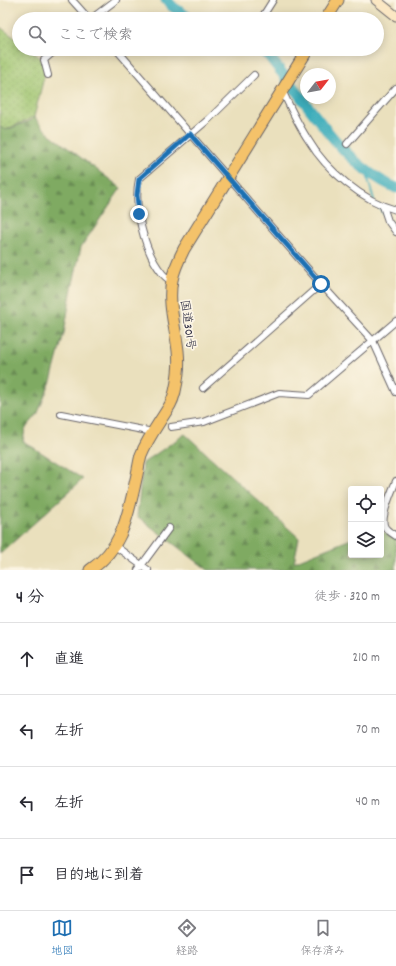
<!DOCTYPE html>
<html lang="ja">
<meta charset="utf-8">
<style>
:root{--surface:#fff;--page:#f2f2f3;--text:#2b2b33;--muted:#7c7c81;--line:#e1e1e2;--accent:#1f6fb2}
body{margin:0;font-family:Dekko,"Klee One",sans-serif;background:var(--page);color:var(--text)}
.controls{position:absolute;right:12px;bottom:12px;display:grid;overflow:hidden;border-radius:4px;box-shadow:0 2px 10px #0003}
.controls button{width:36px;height:36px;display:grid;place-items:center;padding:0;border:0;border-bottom:1px solid var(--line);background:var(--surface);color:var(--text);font:20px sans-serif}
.compass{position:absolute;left:300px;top:68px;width:36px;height:36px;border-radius:50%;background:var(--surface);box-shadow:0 2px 10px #0003;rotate:59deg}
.stop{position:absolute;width:12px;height:12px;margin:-9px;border:3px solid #1f6fb2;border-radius:50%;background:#fff}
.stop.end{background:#1f6fb2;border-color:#fff;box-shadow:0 1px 4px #0008}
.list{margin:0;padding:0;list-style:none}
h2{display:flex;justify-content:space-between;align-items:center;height:52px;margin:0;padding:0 16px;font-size:17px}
h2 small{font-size:13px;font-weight:400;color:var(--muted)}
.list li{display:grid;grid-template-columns:26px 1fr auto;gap:12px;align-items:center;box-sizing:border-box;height:72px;padding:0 16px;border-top:1px solid var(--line)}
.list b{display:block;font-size:15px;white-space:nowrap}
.list em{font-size:13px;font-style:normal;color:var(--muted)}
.icon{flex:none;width:22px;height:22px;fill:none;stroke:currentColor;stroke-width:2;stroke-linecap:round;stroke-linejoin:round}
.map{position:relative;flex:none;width:396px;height:570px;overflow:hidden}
.search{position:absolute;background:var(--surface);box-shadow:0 2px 10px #0003;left:12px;right:12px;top:12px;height:44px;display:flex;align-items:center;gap:10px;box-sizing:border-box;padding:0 14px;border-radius:22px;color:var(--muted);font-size:15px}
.sheet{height:340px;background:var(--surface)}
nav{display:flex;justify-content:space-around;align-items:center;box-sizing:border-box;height:56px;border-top:1px solid var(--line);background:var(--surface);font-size:11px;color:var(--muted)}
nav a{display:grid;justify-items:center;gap:2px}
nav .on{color:var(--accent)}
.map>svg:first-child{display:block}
.grass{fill:url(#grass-dots);stroke:#607355}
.forest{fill:url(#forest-firs);stroke:#50664e}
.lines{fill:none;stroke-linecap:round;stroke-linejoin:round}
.stream{stroke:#3eadbb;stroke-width:2}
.river{stroke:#3eadbb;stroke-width:11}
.minor-casing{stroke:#686468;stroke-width:8}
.secondary-casing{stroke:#686468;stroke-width:11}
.trunk-casing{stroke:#686468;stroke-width:13}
.minor{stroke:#fff;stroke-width:6}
.secondary{stroke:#fbe7c3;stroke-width:9}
.trunk{stroke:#f4c26a;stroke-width:11}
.route{stroke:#1f6fb2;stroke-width:5}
.labels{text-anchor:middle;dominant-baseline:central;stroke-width:3.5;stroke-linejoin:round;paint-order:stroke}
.street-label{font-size:12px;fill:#22223b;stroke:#fcf5e5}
</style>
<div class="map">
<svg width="396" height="570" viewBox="0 0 396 570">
<defs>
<pattern id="grass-dots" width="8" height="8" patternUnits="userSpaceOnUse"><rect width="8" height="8" fill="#9fc46f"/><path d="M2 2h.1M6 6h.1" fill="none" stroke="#89a861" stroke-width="1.8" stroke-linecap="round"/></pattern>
<pattern id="forest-firs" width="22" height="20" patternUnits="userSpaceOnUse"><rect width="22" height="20" fill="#7faa62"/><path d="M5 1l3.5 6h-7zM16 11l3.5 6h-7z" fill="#688a52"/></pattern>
</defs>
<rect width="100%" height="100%" fill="#fcf5e5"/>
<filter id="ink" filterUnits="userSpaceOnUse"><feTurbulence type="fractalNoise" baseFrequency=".025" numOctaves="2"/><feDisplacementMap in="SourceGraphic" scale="8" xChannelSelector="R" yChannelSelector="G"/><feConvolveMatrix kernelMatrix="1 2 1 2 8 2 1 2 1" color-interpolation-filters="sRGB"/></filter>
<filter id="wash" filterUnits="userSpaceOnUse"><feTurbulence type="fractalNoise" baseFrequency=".012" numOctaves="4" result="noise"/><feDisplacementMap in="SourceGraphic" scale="16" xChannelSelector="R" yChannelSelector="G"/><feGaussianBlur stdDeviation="0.9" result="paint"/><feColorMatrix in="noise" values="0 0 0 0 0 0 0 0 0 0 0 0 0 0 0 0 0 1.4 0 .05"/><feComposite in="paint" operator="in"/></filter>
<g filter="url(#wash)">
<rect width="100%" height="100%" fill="#eae0bd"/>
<path class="grass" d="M0,27l19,14v8h10l14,11 3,9 -12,48 -29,13 -5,-3z"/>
<path class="forest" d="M34,117l13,15 74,56 -40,59 -10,46 -7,40 -13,48 -14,34 -12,14 -2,12 60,38 -83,75v-427l6,3 26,-10z
M185,434l114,104 -5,24 57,-23v16h30v-23l15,3v35h-188l-71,-54 6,-53z"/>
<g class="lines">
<path class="stream" d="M368,172v7l6,21
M378,205l6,10"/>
<path class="river" d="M166,0l7,7 18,12
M259,49l10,7c12,16 25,32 38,49 25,33 50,66 89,83"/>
</g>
</g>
<g filter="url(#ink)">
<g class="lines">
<defs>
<path id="minor" d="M72,0l17,19
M91,19l25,-19
M261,19l12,-19
M116,49l205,235 52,57 23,51
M48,75l-4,-15 13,-11
M282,90c8,17 16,35 27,51 17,29 54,60 87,69
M347,144l49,-56
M383,206l5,15 8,11
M171,281c-3,-2 -7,-5 -9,-8 -18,-22 -29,-67 -23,-94l71,-61 44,-43
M203,388l118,-104
M61,414l92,18
M171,427l33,-5 75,-29 30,2 87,-74
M396,481c-4,10 -15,33 -12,44 1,5 8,8 12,11
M115,546l33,24
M138,570l31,-42"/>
<path id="secondary" d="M376,0l20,16"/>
<path id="trunk" d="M326,19l12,-19
M90,570c33,-22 38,-55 46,-91 2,-8 3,-17 5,-24 7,-18 19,-33 29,-50 5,-9 7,-22 8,-32 4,-31 -12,-61 -6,-93 2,-11 7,-21 12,-31l124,-200"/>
</defs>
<use href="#minor" class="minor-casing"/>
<use href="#secondary" class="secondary-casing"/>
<use href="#trunk" class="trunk-casing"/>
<use href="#minor" class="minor"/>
<use href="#secondary" class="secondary"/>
<use href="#trunk" class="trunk"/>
</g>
</g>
<g class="lines" filter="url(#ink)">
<path class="route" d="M139,214l-2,-19 2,-16 51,-45 131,150"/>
</g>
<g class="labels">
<g class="street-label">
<text transform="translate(187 325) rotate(82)">国道301号</text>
</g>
</g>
</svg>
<div class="controls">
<button><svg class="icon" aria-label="locate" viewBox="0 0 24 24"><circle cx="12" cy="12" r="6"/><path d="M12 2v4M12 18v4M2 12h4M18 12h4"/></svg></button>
<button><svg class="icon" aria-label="layers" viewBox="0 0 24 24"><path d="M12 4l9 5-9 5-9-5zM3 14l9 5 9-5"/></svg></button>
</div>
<svg class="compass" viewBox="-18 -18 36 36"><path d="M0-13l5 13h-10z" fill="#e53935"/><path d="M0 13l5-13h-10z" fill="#7c7c81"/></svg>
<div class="stop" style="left:321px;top:284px"></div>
<div class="stop end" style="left:139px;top:214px"></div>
<div class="search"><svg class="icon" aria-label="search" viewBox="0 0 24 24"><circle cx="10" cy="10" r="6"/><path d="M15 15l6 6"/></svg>ここで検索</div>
</div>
<section class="sheet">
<h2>4 分<small>徒歩 · 320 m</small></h2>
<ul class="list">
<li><svg class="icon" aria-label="ahead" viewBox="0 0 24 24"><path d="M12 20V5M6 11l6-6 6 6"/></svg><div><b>直進</b></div><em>210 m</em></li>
<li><svg class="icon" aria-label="left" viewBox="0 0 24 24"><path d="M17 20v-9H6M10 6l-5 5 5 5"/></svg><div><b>左折</b></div><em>70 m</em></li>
<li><svg class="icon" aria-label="left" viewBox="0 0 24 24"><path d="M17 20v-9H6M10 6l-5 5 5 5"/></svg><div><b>左折</b></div><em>40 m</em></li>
<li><svg class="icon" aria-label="arrive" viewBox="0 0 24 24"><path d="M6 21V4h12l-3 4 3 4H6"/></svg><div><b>目的地に到着</b></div></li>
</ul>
</section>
<nav>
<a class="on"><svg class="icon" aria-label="map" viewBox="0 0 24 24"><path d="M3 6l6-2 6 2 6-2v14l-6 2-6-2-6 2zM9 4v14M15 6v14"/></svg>地図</a>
<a><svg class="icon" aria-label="directions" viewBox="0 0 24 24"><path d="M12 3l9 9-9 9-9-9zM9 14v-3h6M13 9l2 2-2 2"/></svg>経路</a>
<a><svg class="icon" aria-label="saved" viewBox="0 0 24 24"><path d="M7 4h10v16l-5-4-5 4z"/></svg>保存済み</a>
</nav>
